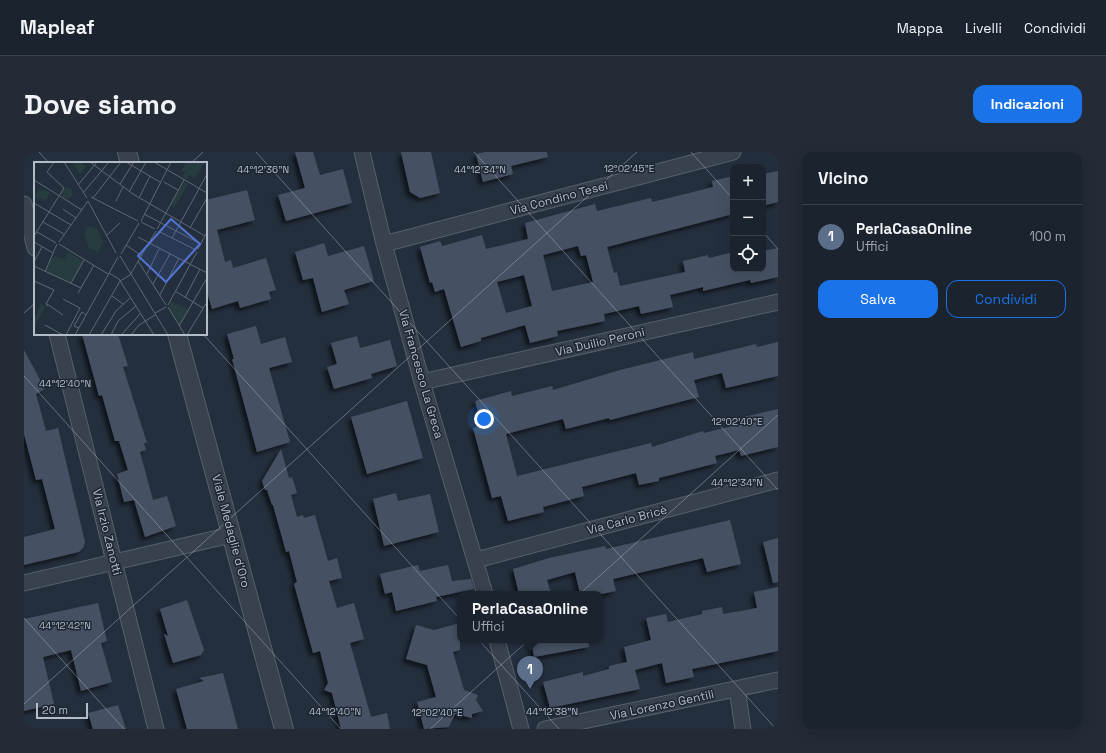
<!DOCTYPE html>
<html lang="it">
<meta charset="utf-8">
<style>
:root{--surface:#1b232e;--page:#242b36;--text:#f1f3f6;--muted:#a0a4aa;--line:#39404a;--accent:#1a73e8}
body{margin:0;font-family:"Space Grotesk",sans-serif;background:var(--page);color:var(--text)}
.controls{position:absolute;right:12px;top:12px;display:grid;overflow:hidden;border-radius:8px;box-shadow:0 4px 16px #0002}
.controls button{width:36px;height:36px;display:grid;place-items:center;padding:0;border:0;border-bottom:1px solid var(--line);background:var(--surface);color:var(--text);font:20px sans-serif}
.scale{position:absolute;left:12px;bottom:10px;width:52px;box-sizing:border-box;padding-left:4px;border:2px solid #b4bcc9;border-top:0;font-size:11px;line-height:14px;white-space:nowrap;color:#b4bcc9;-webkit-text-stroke:3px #1d2633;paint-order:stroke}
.you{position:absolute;left:460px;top:267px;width:14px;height:14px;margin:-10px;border:3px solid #fff;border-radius:50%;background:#1a73e8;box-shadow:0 0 0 6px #1a73e833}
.badge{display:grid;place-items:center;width:26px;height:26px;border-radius:50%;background:var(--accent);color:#fff;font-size:13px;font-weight:700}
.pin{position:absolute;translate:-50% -33px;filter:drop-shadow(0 1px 2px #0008)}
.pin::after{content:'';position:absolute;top:21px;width:14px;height:12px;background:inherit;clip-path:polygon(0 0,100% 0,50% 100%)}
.popup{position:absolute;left:433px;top:439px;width:146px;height:52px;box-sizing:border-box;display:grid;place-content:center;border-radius:8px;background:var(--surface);filter:drop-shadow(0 1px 3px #0005);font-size:13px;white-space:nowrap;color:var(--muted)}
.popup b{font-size:15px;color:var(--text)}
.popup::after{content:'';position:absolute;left:50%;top:100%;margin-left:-8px;border:8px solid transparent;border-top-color:var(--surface)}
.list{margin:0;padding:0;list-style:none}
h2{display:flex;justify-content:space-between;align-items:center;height:52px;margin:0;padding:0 16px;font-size:17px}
h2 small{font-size:13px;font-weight:400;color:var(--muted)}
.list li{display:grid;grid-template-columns:26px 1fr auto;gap:12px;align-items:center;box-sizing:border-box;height:64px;padding:0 16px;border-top:1px solid var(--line)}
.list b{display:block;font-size:15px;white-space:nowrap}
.list p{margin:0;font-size:13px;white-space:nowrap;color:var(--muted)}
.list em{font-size:13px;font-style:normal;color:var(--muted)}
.actions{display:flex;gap:8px;padding:12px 16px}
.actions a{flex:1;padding:9px 0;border:1px solid var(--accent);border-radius:12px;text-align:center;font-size:14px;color:var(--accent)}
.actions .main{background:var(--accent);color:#fff}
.icon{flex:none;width:22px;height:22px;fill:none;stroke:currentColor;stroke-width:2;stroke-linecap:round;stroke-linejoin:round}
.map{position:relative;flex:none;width:754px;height:577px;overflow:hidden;border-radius:12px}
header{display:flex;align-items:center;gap:24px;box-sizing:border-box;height:56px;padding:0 20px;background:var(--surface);border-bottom:1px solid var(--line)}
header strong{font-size:19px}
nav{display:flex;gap:22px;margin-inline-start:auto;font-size:14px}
.intro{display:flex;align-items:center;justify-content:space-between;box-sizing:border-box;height:96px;padding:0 24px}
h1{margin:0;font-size:28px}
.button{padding:10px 18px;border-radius:12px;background:var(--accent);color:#fff;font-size:14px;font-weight:700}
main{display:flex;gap:24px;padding:0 24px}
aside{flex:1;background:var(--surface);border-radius:12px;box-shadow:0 4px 16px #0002}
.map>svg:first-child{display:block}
.building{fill:#455162;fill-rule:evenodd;filter:url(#shadow)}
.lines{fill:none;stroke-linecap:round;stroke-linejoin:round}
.minor-casing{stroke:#565f6c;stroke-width:17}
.tertiary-casing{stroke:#565f6c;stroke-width:20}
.minor{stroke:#38414e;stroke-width:15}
.tertiary{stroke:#38414e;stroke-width:18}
.ticks{fill:none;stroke:#b4bcc9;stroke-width:1;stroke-opacity:0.45}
.labels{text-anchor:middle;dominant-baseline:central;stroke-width:3;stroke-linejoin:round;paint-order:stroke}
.street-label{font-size:12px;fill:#b4bcc9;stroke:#1d2633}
.inset-road{fill:none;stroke:#5e6776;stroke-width:1}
.view{fill:#5274d3;fill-opacity:0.15;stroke:#5274d3;stroke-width:2}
.inset-edge{fill:none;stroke:#b4bcc9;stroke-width:2}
.ticks-label{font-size:10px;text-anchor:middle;fill:#b4bcc9;stroke:#1d2633;stroke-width:3;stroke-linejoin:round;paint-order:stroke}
</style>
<header>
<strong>Mapleaf</strong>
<nav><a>Mappa</a><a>Livelli</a><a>Condividi</a></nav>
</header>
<div class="intro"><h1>Dove siamo</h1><a class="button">Indicazioni</a></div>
<main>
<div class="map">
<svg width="754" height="577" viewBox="0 0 754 577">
<defs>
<filter id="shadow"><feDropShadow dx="-3.5" dy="3.5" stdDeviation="2" flood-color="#0009"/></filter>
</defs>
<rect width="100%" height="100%" fill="#242f3e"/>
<path class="building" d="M271,0h18l7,23 23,-6 9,34 -66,18 -8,-26 27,-7z
M377,0h30l9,41 -20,5 -10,-6z
M461,0h62l1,5 -37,9 2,8 -30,8 -7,-28z
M754,19v31l-12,3 -3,-13v-18z
M709,24v38l-126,33 7,26 3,-1 3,14 65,-14 -2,-11 25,-6 1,3 24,-6v17h30v-18l15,-3v29l-27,6 -1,-3 -47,11v-4l-33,8 3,12 -32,7 -2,-8 -35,8 1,7 -48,10 1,5 -28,7 -5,-18 -44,13v3l-20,6 -17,-58 -9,3 -3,-10 -2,1 -10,-36 20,-6 2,5 40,-11 4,14 42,-10 -3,-16 70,-19 2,7 54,-13 1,4 21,-5 40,-10 -1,-6zM554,94l3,10 5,-1 7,27 -41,9 -9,-36zM500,123l8,31 -26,7 -9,-31z
M223,38l8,30 -38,10 8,32 6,-2 2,8 33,-10 10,32 -7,2 2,7 -31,9 -2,-7 -26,8 -6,-20v-89z
M300,91l4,13 36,-10 10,35 -30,9 5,14 -27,8 -9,-34 -10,2 -8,-28z
M232,174l5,18 24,-7 7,25 -23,6 21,74 -33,10 -25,-93h2l-7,-25z
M58,182h36l10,32 -5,1 24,76h-3l2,7 -6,2 13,48 14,-4 9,30 -31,11 -11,-37 -10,2 -7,-28 11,-4 -9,-29h-4l-13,-46 -3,1z
M333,184l3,12 30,-8 7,26 -26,8 1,4 -38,11 -7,-22 10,-3 -6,-21z
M754,190v34l-52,12 -4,-15 -28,7 5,17 -89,23 -1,-2 -43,11 -3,-10 -57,15 11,42 134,-33 1,4 51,-16 1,2 36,-9 -1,-6 39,-9v38l-37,9 -2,-6 -24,6 2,7 -58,15v3l-20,4 -3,-12 -54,14 2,9 -41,11 1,5 -36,9 -7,-25 -9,2 -19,-70 9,-3 -7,-24 36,-10 1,5 40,-10 1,4 67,-20 73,-18 1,7 62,-15 1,3z
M0,198l21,39 -9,5 10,37 12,-3 27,114 -2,6 -4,4 -55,13v-28l31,-8 -13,-50 -6,1 -12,-46z
M383,249l16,57 -56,16 -16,-57z
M257,297l8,29 3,-1 5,16 -6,2 6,22 6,-2 1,3 11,-3 13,46 9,-3 5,20 -13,3 8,27 17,-5 10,36 -14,4 21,74 16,-4 3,16h-49l-9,-36 -8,-3 4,-7 -8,-32 -7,2 -19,-69 3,-2 -8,-31 -3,1 -13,-47h-1l-5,-15h-2l-3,-9z
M372,341l2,8 32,-7 9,38 -55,14 -11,-47z
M706,368l11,44 -34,8 -4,-14 -90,21 3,12 -14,3h-22l-5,-22 -28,8 4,14h-32l-6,-25 36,-11 56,-12 1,3z
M754,386v44l-5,1 -10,-41z
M394,413l2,6 28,-6 4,16 19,-2 3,10 -38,8 1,4 -41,10 -4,-19 -7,2 -5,-20z
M754,435v64l-86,18 2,8 -28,6 -4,-20 -27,7 5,19 -90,19 -7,-26 40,-10v4l26,-7v-3l18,-4 -3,-15 27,-7 -5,-22 20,-4 2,8 34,-8v-3l20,-4 1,7 34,-6 -3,-16z
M163,448l17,50 -3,5 -28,8 -9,-29 4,2 -8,-27z
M74,451l9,38 -6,2 11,39 -31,9 -10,-41 -28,7 11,47 -30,7v-92z
M436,471v27l-7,2 11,38 14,5 -2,5 7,11 -11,3v4l-17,-4 -6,13 -25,2 -7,-27 19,-5 -9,-32 -21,-6 10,-34 18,5z
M507,488h57l1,7 -55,10z
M199,521l15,56h-51l-11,-40 28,-8 -5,-3z
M94,553l8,24h-33l-5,-16z"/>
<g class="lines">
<defs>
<path id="minor" d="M338,0l22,92 38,138 63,212
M0,52l11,44
M360,92l349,-92
M33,182l99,395
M398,230l356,-80
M452,408l302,-80
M0,431l207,-48
M473,488l24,89
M713,537l6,40
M521,577l233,-49"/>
<path id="tertiary" d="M103,0l3,11
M153,182l107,395"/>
</defs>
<use href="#minor" class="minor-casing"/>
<use href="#tertiary" class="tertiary-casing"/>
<use href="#minor" class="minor"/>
<use href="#tertiary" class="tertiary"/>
</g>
<path class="ticks" d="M15,0l10,11M232,0l520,577M450,0l304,338M667,0l42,47M167,11l12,-11M739,80l15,17M0,161l11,-10M179,182l356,395M0,224l317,353M0,466l100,111M0,552l613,-552M406,577l348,-314"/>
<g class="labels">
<g class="street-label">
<text transform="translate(535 46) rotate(-15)">Via Condino Tesei</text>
<text transform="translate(576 190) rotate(-13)">Via Duilio Peroni</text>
<text transform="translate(397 222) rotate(74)">Via Francesco La Greca</text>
<text transform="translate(603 368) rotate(-15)">Via Carlo Bricè</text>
<text transform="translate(207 379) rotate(75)">Viale Medaglie d'Oro</text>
<text transform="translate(83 380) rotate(76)">Via Irzio Zanotti</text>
<text transform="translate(638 553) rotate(-12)">Via Lorenzo Gentili</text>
</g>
</g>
<g transform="translate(10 10)">
<rect width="173" height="173" fill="#242f3e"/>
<path d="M38,0h9l5,5 -6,7zM152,0h19l-10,16 -5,-3 -3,4 -5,-2 3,-5 -3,-2zM150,20l4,2 -13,23 -4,-2zM27.5 31a5.5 5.5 0 1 1 11 0a5.5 5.5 0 1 1-11 0ZM5,27l11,3 -4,8 -12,-3zM54,64l9,2 6,14 -5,10 -9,-4 -5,-14zM34,90l15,9 -12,22 -25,-10 5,-14 5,-3 8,3zM137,139l18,9 -9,15 -11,-17zM7,142l4,3 -11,21v-13l2,1z" fill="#263c3f"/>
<path class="inset-road" d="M30,0l23,36M56,0l43,32 72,42M92,0l34,20M120,0l53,31M0,18l48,30M130,20l14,8M86,22l14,-22M44,23l19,-23M95,30l17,-30M49,31l26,-31M57,35l47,24M59,36l28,-36M105,36l11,-22M54,39l28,52M82,39l7,-14M0,41l37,22M29,47l13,9M110,52l57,30M107,59l30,-59M9,60l21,12M107,60l14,7M156,66l17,-30M123,67l27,-49M124,69l38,19M3,70l19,11M73,73l13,-12M0,74l30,-48 -17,-16 7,-10M104,75l69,36M138,76l35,-64M0,80l19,11M25,80l29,-41M25,82l49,30M92,83l16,11M164,87l9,-17M87,92l18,-31M86,94l48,79M104,99l28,44M0,100l8,-15M0,104l47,22M11,110l12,-28M75,111l10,6 35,56M113,112l12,-25M0,119l20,9 -8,14M37,121l13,-23M119,122l17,-30M141,129l28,17M44,131l16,-28M126,133l19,-37M78,134l11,8M151,136l15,-29M29,137l17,9 -14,27M134,143l29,-53M13,144v-2l16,11M134,145l17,28M121,151l11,-6M11,163l18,10M145,164l28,-48M45,166l-5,-2 8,-14 4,3M41,173l43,-78M55,173l31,-54 10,-6 26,-44M67,173l15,-24 15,-14M77,173l7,-14 18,-15M87,173l19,-21M97,173l8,-10 16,-10M153,173l20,-33"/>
<path class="view" d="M137,57l29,25 -34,38 -28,-26z"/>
<rect width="173" height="173" class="inset-edge"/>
</g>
<g class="ticks-label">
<text x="605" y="20">12°02'45"E</text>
<text x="239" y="21">44°12'36"N</text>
<text x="456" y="21">44°12'34"N</text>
<text x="41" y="235">44°12'40"N</text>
<text x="713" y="273">12°02'40"E</text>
<text x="713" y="334">44°12'34"N</text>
<text x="41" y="477">44°12'42"N</text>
<text x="311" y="563">44°12'40"N</text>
<text x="528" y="563">44°12'38"N</text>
<text x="413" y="564">12°02'40"E</text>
</g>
</svg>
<div class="controls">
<button>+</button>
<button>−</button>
<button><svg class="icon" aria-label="locate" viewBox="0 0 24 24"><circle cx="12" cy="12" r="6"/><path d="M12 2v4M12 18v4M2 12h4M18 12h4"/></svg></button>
</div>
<div class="scale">20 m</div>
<div class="you"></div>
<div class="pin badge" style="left:506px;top:537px;background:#5c6f8a">1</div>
<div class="popup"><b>PerlaCasaOnline</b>Uffici</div>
</div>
<aside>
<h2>Vicino<small></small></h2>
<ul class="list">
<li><span class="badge" style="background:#5c6f8a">1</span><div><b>PerlaCasaOnline</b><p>Uffici</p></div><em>100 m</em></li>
</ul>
<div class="actions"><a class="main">Salva</a><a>Condividi</a></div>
</aside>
</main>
